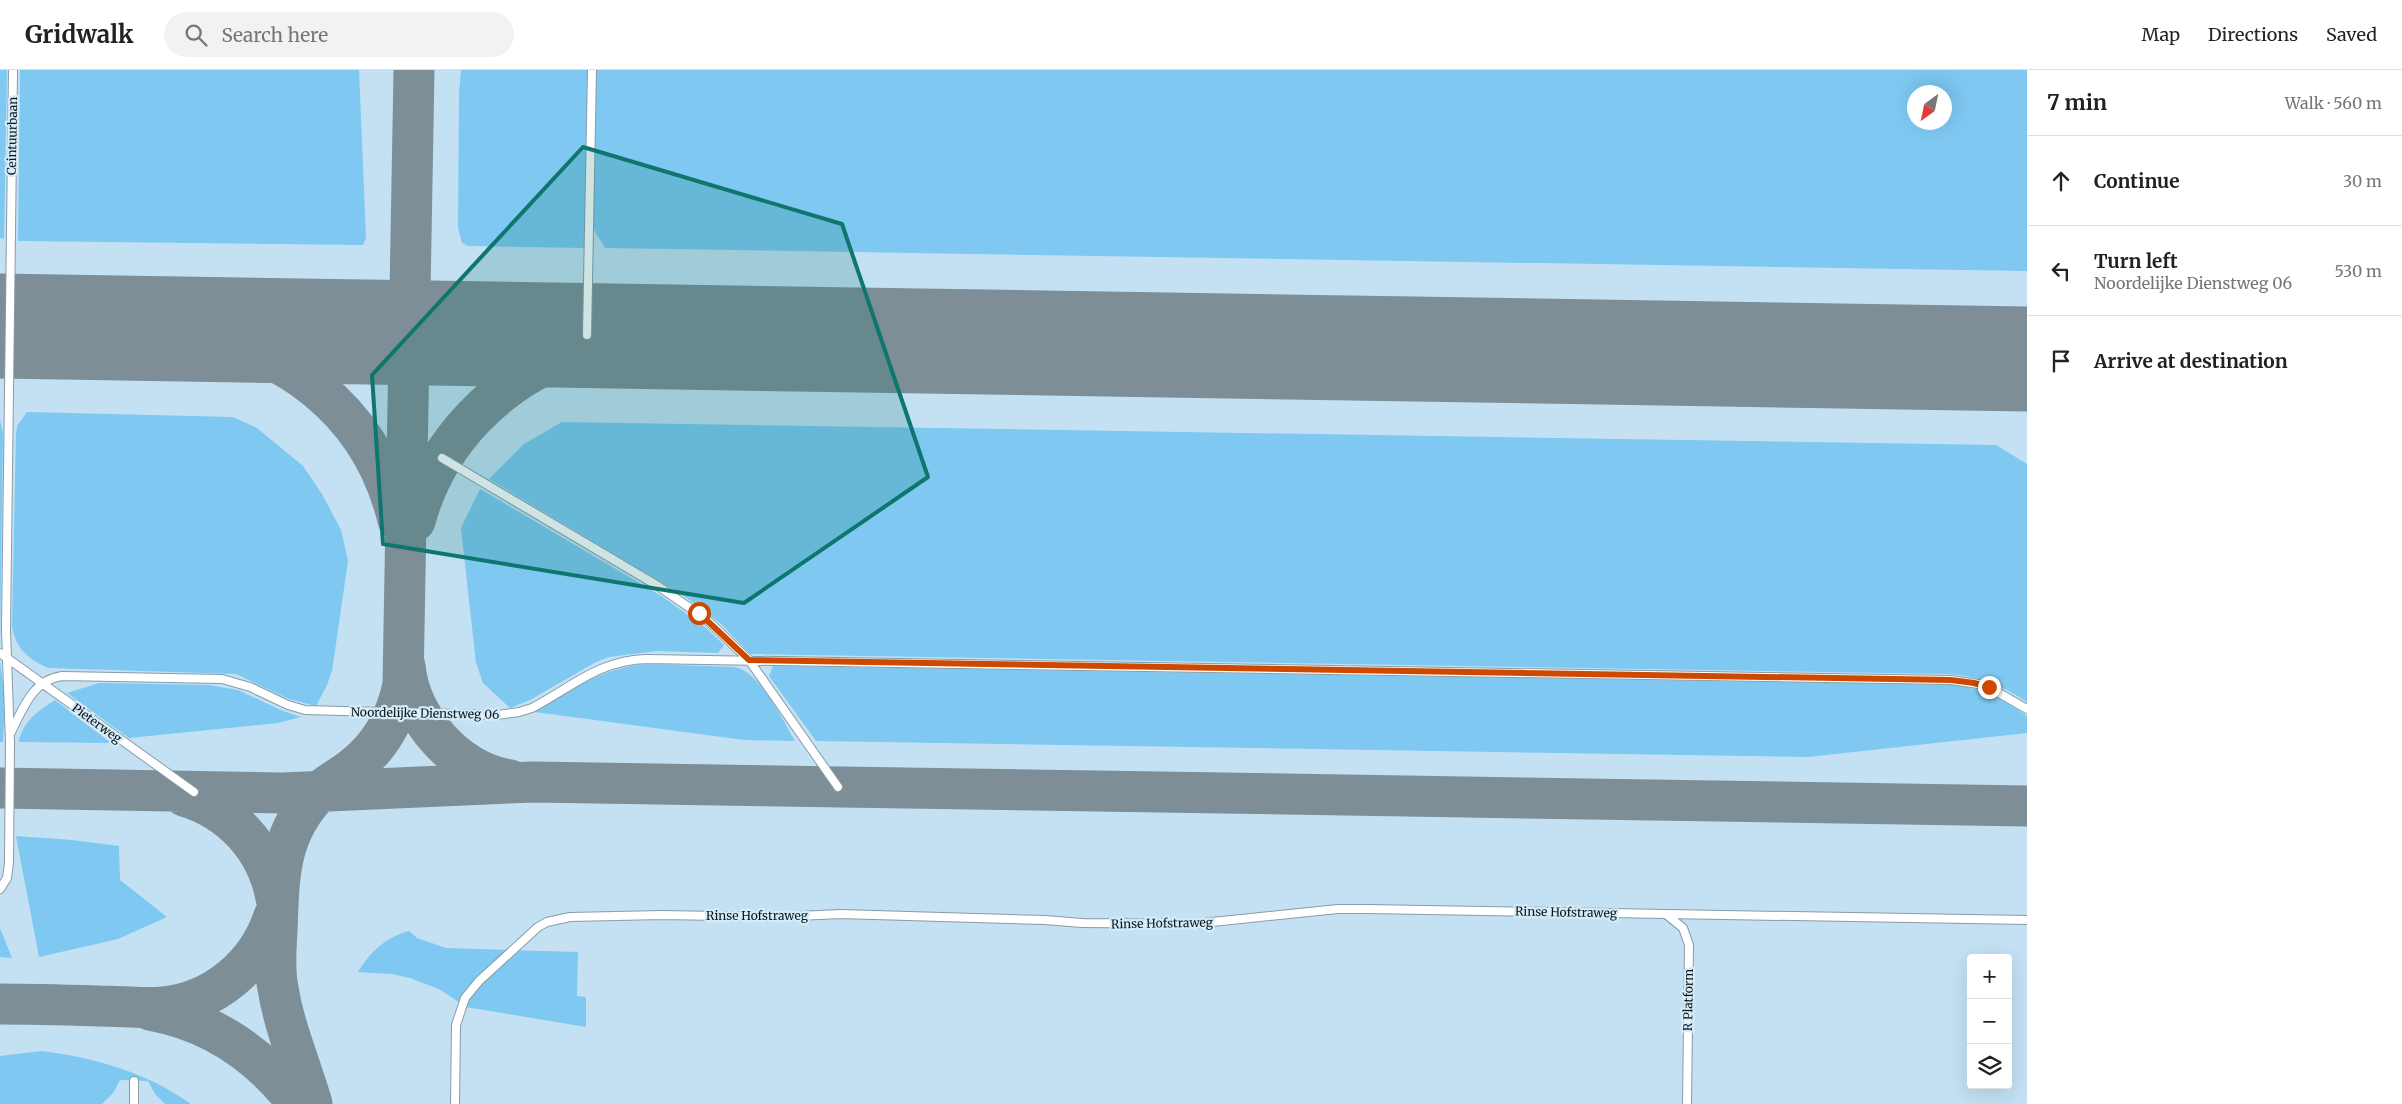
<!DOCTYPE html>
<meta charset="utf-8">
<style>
:root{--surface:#fff;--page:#f2f2f2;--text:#222;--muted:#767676;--line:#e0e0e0}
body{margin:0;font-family:Merriweather,serif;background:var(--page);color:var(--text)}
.controls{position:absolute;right:15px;bottom:15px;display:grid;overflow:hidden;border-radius:5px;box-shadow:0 5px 20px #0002}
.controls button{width:45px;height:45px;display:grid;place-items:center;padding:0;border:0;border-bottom:1px solid var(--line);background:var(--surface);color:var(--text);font:25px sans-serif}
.compass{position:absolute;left:1907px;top:15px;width:45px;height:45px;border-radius:50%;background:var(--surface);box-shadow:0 5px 20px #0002;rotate:213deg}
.stop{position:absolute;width:15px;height:15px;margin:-11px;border:4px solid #cd4900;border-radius:50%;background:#fff}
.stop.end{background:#cd4900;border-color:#fff;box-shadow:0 1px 5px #0008}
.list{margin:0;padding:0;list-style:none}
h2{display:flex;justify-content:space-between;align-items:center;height:65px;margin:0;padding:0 20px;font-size:21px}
h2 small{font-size:16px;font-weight:400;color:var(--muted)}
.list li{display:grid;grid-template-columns:32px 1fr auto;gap:15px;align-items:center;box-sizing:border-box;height:90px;padding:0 20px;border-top:1px solid var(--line)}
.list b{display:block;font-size:19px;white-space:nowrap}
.list p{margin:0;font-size:16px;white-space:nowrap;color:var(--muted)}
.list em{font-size:16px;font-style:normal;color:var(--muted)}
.icon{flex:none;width:28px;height:28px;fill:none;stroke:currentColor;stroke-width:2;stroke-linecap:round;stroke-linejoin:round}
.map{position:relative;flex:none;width:2027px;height:1034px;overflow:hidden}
header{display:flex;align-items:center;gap:30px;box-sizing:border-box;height:70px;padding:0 25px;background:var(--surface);border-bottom:1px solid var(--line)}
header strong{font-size:24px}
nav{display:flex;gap:28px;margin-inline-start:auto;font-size:18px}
.search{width:350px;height:45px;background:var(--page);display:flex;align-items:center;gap:12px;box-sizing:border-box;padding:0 18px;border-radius:28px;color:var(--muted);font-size:19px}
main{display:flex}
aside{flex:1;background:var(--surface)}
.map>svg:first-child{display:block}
.built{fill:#c3e1f3;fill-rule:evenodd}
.green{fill:#7ec8f2;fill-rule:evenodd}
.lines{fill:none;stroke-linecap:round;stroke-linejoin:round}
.taxiway{stroke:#7d8e96;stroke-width:41}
.runway{stroke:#7d8e96;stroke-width:105}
.service-casing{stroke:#879ca8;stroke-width:10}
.service{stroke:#fff;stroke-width:8}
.route{stroke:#cd4900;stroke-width:6}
.marked{fill:#0f766e;fill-opacity:0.2;stroke:#0f766e;stroke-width:4;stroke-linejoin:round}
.labels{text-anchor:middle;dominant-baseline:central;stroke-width:4.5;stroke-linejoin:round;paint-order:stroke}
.street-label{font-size:12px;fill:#0e161a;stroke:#d4ebf8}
</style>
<header>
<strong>Gridwalk</strong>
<div class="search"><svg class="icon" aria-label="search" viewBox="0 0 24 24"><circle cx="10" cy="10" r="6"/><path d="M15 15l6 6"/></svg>Search here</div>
<nav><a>Map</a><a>Directions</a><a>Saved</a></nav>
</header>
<main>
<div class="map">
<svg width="2027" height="1034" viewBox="0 0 2027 1034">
<rect width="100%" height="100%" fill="#d4ebf8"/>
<path class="built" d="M0,0h2027v1034h-2027zM1914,22h30v30h-30zM1971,888h37v127h-37z"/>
<path class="green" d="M0,0h7l-3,169 -4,-1z
M20,0h339l7,168 -3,7 -345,-4z
M461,0h127l-3,178 -117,-2 -6,-3 -4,-15 1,-134z
M596,0h1431v201l-1422,-23 -10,-16 -2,-12zM1914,22h30v30h-30z
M27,342l206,5 24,11 46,38 19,28 19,36 7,31 -16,110 -5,14 -11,21 -27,-7 -53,-25 -188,-6c-20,-9 -32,-19 -36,-42l4,-192 1,-8z
M0,350l3,14 -3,210z
M562,352l1434,23 31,19v238c-25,-17 -49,-26 -79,-28l-1198,-20 -29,-30 -37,-28 -195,-117 35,-35z
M480,419l183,108 43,31 18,17 -6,8 -61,-2 -48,6 -13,5 -66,38 -20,8 -27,-25 -7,-20 -15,-135z
M0,591l5,38 -2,43h-3z
M647,594l87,3c26,4 48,52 61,74l-51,-1 -209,-28c35,-22 69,-45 112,-48z
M773,596l1185,19 36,9 33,22v17l-219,24 -992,-16 -47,-65z
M99,613l110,2 29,5 45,21 18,6 -23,6 -149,15 -62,-45z
M55,630l56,43 -92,-1c3,-20 20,-32 36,-42z
M16,766l56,4 47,6 1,34 47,37 -49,22 -79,18z
M0,858l12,30 -12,-1z
M409,861l8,7 29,10 132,4 -1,44 9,1v30l-120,-20 -27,-18 -29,-11 -18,-4 -34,-2c12,-20 28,-35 51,-41z
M42,981c54,7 104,21 149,53h-26l-10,-10 -7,-13 -28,-1 -7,13 -11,11h-102v-48z"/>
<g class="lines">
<path class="taxiway" d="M0,257l10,-1
M171,259c111,16 200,78 227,191
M1911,287c41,5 79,12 116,32
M415,451c21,-79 84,-143 161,-169 22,-8 46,-11 70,-16
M405,596c5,53 51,105 105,114
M0,718l283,5 250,-11 1494,24
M184,726c48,14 83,53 92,102
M0,934c33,0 66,1 99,2 21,0 43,3 64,1 52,-5 95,-42 111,-91
M150,940c61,11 111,45 148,94
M312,1034c-11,-38 -28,-77 -34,-116 -4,-19 -2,-38 -1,-57 2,-53 1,-96 40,-137 11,-11 25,-17 37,-27 27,-21 42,-49 49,-82l11,-615"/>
<path class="runway" d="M0,256l2027,33"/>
<defs>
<path id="service" d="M587,265l5,-265
M442,388l216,128 48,33 43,41 89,127
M0,583l194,139
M10,664c13,-25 22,-54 52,-58l160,3 28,8 38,18 17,5 192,5 22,-3 13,-4c40,-21 67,-48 115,-49l1304,21 34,5 42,24
M0,819l7,-11 2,-15 1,-120 -4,-113 7,-560
M1667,845l16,13 6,17 -2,159
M134,1034v-23
M455,1034l1,-79 9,-27 14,-17 59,-54 9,-5 23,-5 92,-2 115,2 63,-3 205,6 37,3 111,1 145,-15h29l660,11"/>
</defs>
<use href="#service" class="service-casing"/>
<use href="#service" class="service"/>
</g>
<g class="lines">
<path class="route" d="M699,543l50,47 1202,20 23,3 15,4"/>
</g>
<path class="marked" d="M583,77l259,77 86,253 -184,126 -361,-59 -11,-169z"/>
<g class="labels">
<g class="street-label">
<text transform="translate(12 66) rotate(-89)">Ceintuurbaan</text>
<text transform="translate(425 643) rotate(1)">Noordelijke Dienstweg 06</text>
<text transform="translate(97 653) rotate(36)">Pieterweg</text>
<text transform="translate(1566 842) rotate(1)">Rinse Hofstraweg</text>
<text x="757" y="845">Rinse Hofstraweg</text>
<text transform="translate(1162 853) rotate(-1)">Rinse Hofstraweg</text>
<text transform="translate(1688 930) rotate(-89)">R Platform</text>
</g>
</g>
</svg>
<div class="controls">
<button>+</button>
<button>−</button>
<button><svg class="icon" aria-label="layers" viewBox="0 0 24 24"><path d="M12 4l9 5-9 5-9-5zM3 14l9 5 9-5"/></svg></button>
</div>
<svg class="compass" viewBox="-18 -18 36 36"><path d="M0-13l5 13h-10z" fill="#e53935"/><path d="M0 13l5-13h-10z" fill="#767676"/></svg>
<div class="stop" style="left:699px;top:543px"></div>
<div class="stop end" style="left:1989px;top:617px"></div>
</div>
<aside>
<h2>7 min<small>Walk · 560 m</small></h2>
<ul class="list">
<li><svg class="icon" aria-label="ahead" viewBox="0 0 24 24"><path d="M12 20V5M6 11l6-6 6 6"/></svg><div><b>Continue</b></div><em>30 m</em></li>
<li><svg class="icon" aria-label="left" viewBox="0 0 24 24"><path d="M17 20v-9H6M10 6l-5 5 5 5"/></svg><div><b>Turn left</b><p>Noordelijke Dienstweg 06</p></div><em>530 m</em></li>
<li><svg class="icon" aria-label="arrive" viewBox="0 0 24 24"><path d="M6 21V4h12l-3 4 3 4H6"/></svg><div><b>Arrive at destination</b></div></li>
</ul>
</aside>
</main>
